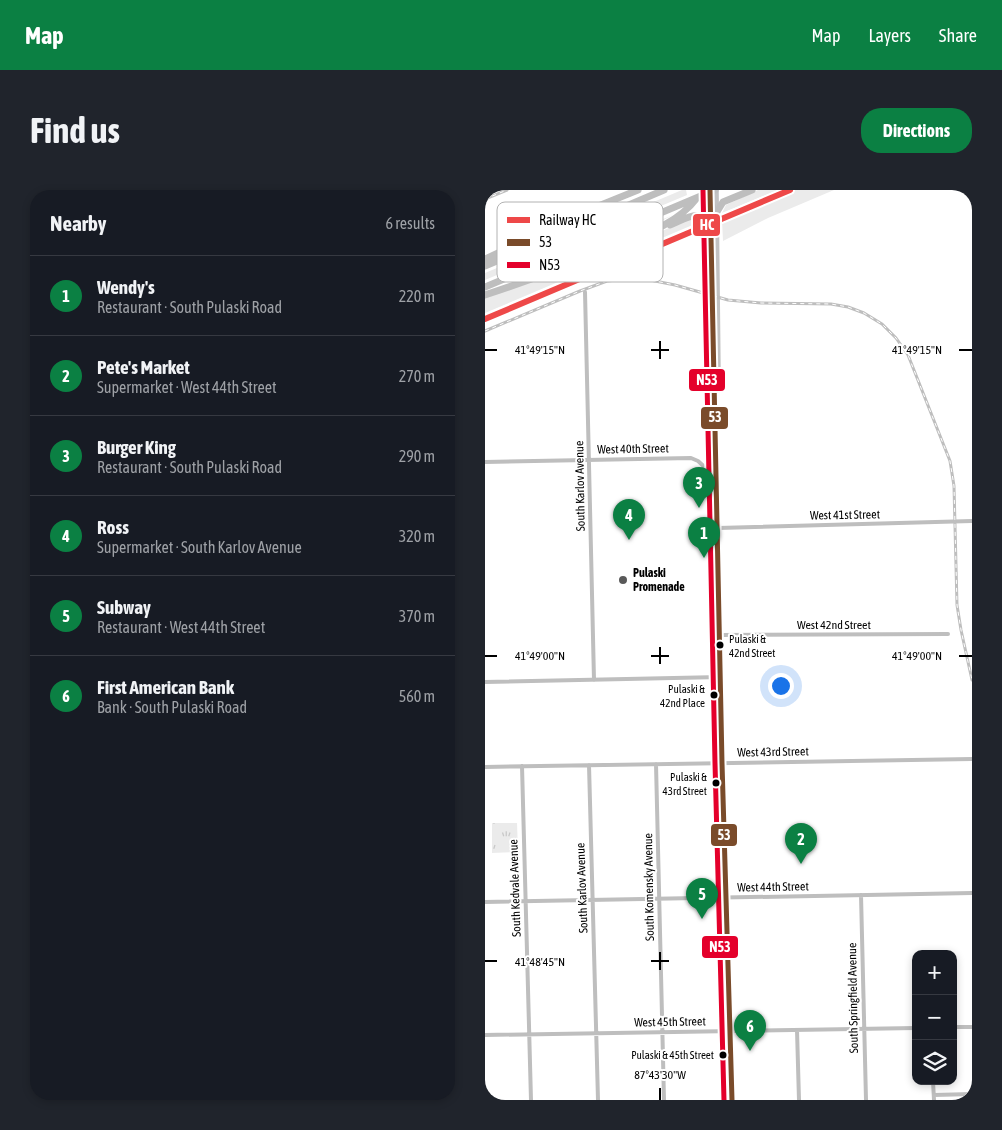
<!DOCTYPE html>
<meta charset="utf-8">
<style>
:root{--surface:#171b24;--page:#20242c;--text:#f1f3f6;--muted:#9ea1a6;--line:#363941;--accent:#0b8043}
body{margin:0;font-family:"Asap Condensed",sans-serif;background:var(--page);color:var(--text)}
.controls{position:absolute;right:15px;bottom:15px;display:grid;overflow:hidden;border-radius:10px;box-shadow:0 2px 8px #0003}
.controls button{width:45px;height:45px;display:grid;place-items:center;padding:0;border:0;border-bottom:1px solid var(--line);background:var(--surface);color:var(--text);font:25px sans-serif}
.you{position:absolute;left:295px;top:495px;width:18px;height:18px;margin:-12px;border:4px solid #fff;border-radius:50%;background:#1a73e8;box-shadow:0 0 0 8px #1a73e833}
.badge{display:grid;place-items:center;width:32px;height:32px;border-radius:50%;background:var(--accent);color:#fff;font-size:16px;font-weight:700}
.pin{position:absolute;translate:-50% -41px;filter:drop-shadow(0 1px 2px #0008)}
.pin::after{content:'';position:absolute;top:26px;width:18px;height:15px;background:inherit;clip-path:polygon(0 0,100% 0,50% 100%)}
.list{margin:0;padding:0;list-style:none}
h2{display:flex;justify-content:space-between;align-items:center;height:65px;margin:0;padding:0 20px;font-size:21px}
h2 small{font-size:16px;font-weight:400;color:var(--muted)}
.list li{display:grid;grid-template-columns:32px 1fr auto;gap:15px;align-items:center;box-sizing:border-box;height:80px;padding:0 20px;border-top:1px solid var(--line)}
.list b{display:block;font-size:19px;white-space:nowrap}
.list p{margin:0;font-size:16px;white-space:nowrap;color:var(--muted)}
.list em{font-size:16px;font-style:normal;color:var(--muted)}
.icon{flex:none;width:28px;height:28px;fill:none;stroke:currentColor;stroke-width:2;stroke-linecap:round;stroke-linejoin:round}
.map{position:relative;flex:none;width:487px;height:910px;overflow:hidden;border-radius:20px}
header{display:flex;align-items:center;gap:30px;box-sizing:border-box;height:70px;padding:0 25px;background:var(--accent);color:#fff}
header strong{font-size:24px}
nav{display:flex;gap:28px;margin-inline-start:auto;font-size:18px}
.intro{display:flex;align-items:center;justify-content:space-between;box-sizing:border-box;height:120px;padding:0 30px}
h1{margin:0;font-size:35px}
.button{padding:12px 22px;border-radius:20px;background:var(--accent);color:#fff;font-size:18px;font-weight:700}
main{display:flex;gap:30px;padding:0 30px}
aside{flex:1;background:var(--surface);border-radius:20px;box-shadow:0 2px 8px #0003}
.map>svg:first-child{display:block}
.grass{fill:#ebebeb}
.park{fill:url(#park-tufts)}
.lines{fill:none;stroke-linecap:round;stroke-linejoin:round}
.street{stroke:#bebebe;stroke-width:4}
.secondary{stroke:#c2c2c2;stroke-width:5.5}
.highway{stroke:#bebebe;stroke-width:7}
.rail-casing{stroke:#bebebe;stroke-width:3}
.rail{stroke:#fff;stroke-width:1;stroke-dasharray:4;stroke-linecap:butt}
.bus-1-casing{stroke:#fff;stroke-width:9}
.bus-2-casing{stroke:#fff;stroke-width:9}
.bus-1{stroke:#7a4b2a;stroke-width:5}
.bus-2{stroke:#e4002b;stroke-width:5}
.rail-1-casing{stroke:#fff;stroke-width:10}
.rail-1{stroke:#ee4848;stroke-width:6}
.ticks{fill:none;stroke:#000;stroke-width:2}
.poi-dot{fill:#595959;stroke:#fff;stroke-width:2}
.bus-dot{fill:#000;stroke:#fff;stroke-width:2}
.labels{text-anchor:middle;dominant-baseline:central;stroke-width:4;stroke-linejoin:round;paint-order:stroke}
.bus-label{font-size:11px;fill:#000;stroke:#fff;text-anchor:end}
.street-label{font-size:12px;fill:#000;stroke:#fff}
.poi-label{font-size:12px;font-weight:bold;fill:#000;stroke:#fff;text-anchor:start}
.key{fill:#fff;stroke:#b2b2b2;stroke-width:1}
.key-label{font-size:14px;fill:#000}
.ticks-label{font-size:12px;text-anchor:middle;fill:#000;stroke:#fff;stroke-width:4;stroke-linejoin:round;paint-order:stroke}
.line-badge{stroke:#fff;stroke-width:2}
.badge-label{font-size:14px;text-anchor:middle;font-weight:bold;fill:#fff}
</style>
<header>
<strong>Map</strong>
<nav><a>Map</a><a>Layers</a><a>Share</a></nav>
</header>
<div class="intro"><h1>Find us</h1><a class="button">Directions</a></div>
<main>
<aside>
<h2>Nearby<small>6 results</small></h2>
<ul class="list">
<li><span class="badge">1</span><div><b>Wendy's</b><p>Restaurant · South Pulaski Road</p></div><em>220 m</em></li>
<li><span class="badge">2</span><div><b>Pete's Market</b><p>Supermarket · West 44th Street</p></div><em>270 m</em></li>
<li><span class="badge">3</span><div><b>Burger King</b><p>Restaurant · South Pulaski Road</p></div><em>290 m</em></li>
<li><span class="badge">4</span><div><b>Ross</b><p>Supermarket · South Karlov Avenue</p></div><em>320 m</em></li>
<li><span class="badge">5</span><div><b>Subway</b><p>Restaurant · West 44th Street</p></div><em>370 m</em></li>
<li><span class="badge">6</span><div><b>First American Bank</b><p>Bank · South Pulaski Road</p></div><em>560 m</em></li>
</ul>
</aside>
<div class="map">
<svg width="487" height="910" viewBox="0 0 487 910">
<defs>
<pattern id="park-tufts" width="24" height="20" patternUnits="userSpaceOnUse" patternTransform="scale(1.25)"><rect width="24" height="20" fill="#ebebeb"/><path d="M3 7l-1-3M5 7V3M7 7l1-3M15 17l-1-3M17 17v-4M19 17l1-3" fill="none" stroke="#c8c8c8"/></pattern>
</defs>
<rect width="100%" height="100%" fill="#fff"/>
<path class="grass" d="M197,0h4l1,5 -202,85v-7z
M273,0h20l-56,23 4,-8z
M309,0h40l-66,28 -45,23 -1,-21z
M188,25l-41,21 -102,40 22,-11z
M210,27l7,4 -217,92v-15l101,-35z"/>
<path class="park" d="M7,633h25l1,29 -26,1z"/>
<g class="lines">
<path class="street" d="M100,102l9,388
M0,272l206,-4 7,3 11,10h9
M233,338l254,-7
M235,445l228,-1
M0,492l236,-5
M171,574l8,336
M104,575l9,335
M37,576l9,334
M0,577l487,-8
M376,705l5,205
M0,712l487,-9
M468,837h19
M312,840l2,70
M0,845l431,-7
M448,891l1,19
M449,905l38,-1"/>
<path class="secondary" d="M231,0l2,183 -3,6 7,384 10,337
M225,14l3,169 2,6"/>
<path class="highway" d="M222,0l8,25
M230,25l8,-13 29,-12
M185,35c15,-6 32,-19 40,2
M0,69l111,-52 42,-17
M0,76l179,-76
M0,97l230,-97
M0,105c45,-15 90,-31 133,-50 28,-11 60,-22 79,-47"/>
<defs>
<path id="rail" d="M0,9l22,-9
M0,141l95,-40 27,-10 21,-2 22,1 25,5 53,15 33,3 70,1 17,3 16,6 18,11 14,14 12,17 42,106 4,25 3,119 4,25 11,50"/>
</defs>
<use href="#rail" class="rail-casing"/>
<use href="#rail" class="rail"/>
<defs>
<path id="bus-1" d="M225,0l12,573 10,337"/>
<path id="bus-2" d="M218,0l12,573 9,337"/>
</defs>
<use href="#bus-1" class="bus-1-casing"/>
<use href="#bus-2" class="bus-2-casing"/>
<use href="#bus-1" class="bus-1"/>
<use href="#bus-2" class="bus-2"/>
<defs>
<path id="rail-1" d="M0,129l305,-129"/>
</defs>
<use href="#rail-1" class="rail-1-casing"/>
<use href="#rail-1" class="rail-1"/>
</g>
<path class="ticks" d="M175,151v18M0,160h12M166,160h18M474,160h13M175,457v17M0,466h12M166,466h18M474,466h13M175,762v18M0,771h12M166,771h18M175,898v12"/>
<circle class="poi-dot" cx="138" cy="390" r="5"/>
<g class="bus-dot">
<circle cx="235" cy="455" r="4.5"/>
<circle cx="229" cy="505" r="4.5"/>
<circle cx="231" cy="593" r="4.5"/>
<circle cx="238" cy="865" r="4.5"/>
</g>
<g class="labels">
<g class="bus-label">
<text x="244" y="449" text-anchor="start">Pulaski &amp;<tspan x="244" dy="14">42nd Street</tspan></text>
<text x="220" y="499">Pulaski &amp;<tspan x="220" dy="14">42nd Place</tspan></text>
<text x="222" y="587">Pulaski &amp;<tspan x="222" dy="14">43rd Street</tspan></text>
<text x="229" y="865">Pulaski &amp; 45th Street</text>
</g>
<g class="street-label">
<text transform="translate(148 259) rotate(-1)">West 40th Street</text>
<text transform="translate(95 296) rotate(-91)">South Karlov Avenue</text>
<text transform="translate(360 325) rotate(-1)">West 41st Street</text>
<text x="349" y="435">West 42nd Street</text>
<text transform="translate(288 562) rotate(-1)">West 43rd Street</text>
<text transform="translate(164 697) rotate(-91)">South Komensky Avenue</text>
<text transform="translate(288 697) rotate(-1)">West 44th Street</text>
<text transform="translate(30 698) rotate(-92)">South Kedvale Avenue</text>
<text transform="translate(97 698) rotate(-92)">South Karlov Avenue</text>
<text transform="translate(368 808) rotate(-91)">South Springfield Avenue</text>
<text transform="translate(185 832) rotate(-1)">West 45th Street</text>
</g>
<g class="poi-label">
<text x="148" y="383">Pulaski<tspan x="148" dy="14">Promenade</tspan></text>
</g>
</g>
<rect x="12" y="12" width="166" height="80" rx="8" class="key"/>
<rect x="22" y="27" width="23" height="6" fill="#ee4848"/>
<rect x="22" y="49" width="23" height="7" fill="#7a4b2a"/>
<rect x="22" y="72" width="23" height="6" fill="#e4002b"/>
<g class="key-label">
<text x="54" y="35">Railway HC</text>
<text x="54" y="57">53</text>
<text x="54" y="80">N53</text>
</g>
<g class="ticks-label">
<text x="55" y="164">41°49'15"N</text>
<text x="432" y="164">41°49'15"N</text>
<text x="55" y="470">41°49'00"N</text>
<text x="432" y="470">41°49'00"N</text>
<text x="55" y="776">41°48'45"N</text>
<text x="175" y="889">87°43'30"W</text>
</g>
<g class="line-badge">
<rect x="207" y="23" width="29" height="24" rx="5" fill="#ee4848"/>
<rect x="203" y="178" width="38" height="24" rx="5" fill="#e4002b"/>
<rect x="215" y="216" width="29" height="24" rx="5" fill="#7a4b2a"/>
<rect x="225" y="633" width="28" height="24" rx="5" fill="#7a4b2a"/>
<rect x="216" y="745" width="38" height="24" rx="5" fill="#e4002b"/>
</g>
<g class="badge-label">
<text x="222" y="40">HC</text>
<text x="222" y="195">N53</text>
<text x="230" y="232">53</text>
<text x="239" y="650">53</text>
<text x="235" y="762">N53</text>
</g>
</svg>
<div class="controls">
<button>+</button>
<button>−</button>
<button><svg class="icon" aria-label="layers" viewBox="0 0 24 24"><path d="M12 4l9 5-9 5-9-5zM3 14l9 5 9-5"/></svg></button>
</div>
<div class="you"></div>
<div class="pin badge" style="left:219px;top:368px">1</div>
<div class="pin badge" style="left:316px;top:674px">2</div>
<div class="pin badge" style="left:214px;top:318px">3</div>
<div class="pin badge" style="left:144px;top:350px">4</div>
<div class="pin badge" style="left:217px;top:729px">5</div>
<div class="pin badge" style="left:265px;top:861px">6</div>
</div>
</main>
